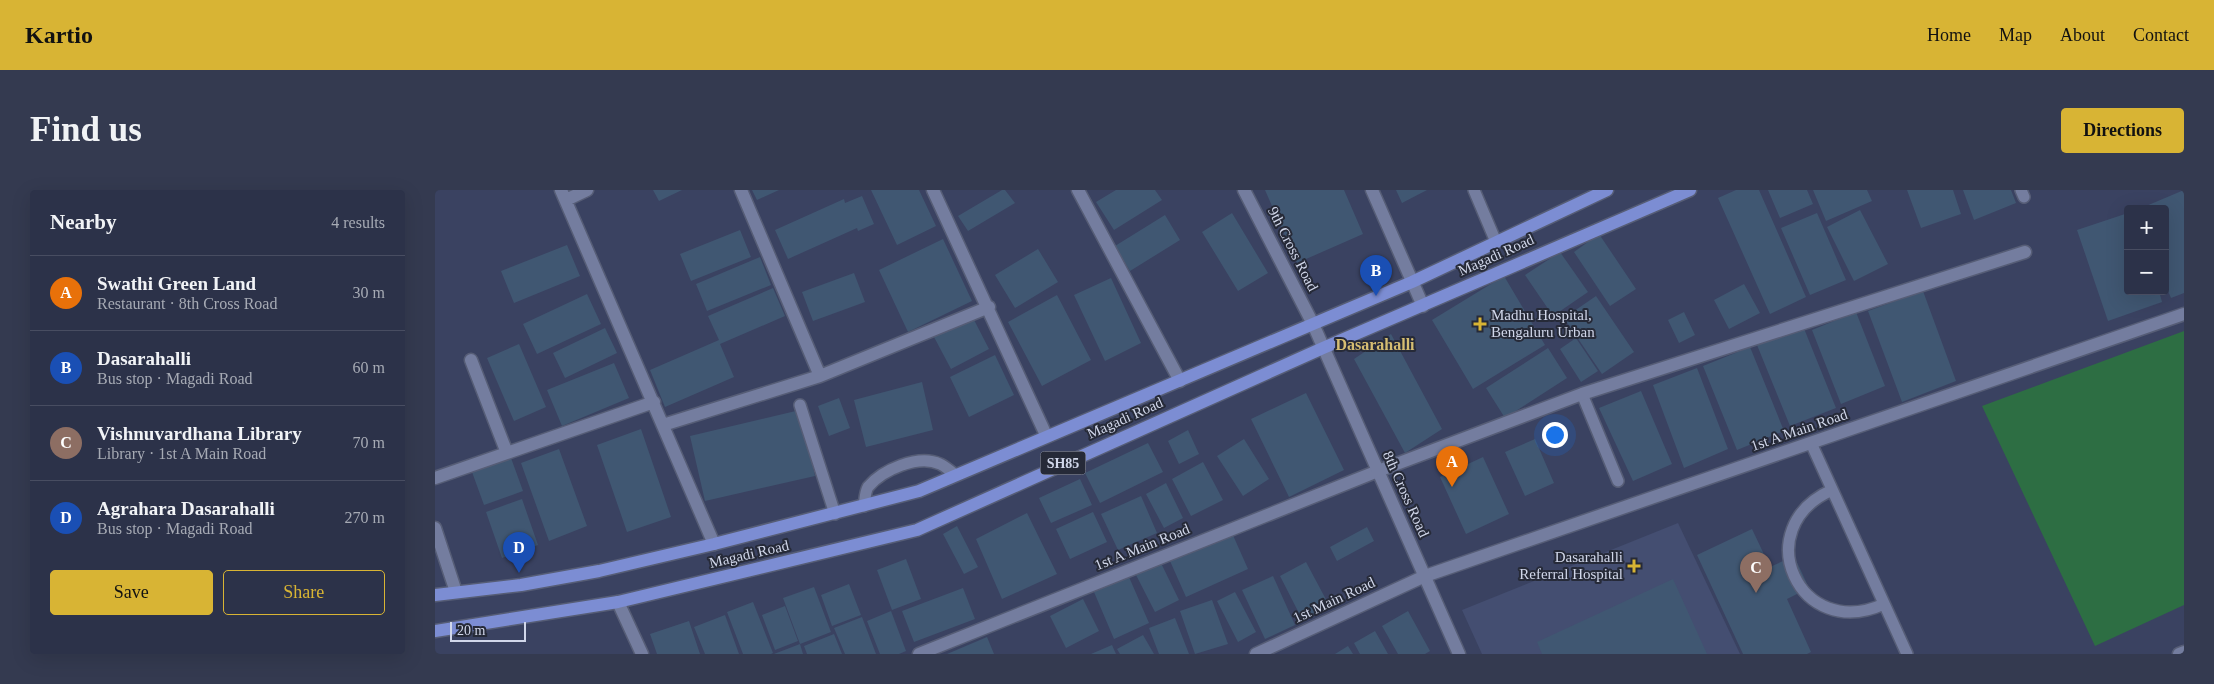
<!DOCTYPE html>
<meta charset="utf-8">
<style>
:root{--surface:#2c3249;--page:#343a50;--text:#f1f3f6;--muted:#a6aab4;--line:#484d61;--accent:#d8b434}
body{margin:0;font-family:"Times New Roman",serif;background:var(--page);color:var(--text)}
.controls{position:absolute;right:15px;top:15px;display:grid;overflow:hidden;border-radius:5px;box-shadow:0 5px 20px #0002}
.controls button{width:45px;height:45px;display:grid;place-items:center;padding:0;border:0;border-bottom:1px solid var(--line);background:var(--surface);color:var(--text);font:25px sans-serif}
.scale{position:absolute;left:15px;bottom:12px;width:76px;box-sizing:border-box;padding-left:5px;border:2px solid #d1d7ea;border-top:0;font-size:14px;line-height:18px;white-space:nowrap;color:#d1d7ea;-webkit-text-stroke:4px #262a38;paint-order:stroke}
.you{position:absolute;left:1119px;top:244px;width:18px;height:18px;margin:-12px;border:4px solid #fff;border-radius:50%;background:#1a73e8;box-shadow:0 0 0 8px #1a73e833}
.badge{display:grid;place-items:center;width:32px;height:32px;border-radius:50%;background:var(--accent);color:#fff;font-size:16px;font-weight:700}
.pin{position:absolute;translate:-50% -41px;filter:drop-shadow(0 1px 2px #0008)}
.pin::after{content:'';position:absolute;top:26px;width:18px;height:15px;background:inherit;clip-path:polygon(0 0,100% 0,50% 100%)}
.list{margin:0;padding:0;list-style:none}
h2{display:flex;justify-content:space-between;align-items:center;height:65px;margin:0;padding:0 20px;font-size:21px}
h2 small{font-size:16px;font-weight:400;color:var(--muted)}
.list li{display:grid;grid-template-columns:32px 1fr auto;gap:15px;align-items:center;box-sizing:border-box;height:75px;padding:0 20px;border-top:1px solid var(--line)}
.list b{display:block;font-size:19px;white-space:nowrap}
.list p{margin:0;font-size:16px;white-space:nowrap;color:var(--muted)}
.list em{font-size:16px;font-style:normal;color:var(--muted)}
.actions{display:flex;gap:10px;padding:15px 20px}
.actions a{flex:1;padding:11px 0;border:1px solid var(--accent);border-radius:5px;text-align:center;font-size:18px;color:var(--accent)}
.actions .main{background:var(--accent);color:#111}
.map{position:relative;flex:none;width:1749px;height:464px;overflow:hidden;border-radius:5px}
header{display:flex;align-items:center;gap:30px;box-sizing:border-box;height:70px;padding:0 25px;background:var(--accent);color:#111}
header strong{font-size:24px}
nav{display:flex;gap:28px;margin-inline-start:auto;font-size:18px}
.intro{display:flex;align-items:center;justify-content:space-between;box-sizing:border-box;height:120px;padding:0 30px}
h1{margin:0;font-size:35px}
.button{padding:12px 22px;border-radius:5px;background:var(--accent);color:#111;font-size:18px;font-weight:700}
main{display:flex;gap:30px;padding:0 30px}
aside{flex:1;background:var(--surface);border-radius:5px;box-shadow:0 5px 20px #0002}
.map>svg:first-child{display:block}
.built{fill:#444e71}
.grass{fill:#2d6e43}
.building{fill:#405772}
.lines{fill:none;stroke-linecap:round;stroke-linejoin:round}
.service-casing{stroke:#565d76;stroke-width:14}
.minor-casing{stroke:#565d76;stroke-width:15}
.tertiary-casing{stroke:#565d76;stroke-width:15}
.secondary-casing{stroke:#565d76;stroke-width:15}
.primary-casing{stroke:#565d76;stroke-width:15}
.service{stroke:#747d9f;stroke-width:11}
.minor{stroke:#747d9f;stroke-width:12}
.tertiary{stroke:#747d9f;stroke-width:12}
.secondary{stroke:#747d9f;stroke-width:12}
.primary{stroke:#7c8dd3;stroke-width:12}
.poi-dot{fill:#d8b434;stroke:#262a38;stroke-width:2}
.labels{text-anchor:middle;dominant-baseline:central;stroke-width:4;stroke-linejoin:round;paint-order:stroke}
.shield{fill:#262a38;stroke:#9ea3b5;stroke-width:1}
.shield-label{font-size:14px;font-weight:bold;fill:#d1d7ea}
.street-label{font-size:15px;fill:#d1d7ea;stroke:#262a38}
.poi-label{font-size:15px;fill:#d1d7ea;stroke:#262a38;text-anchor:start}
.neighbourhood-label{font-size:16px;font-weight:bold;fill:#d6be72;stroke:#262a38}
</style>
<header>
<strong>Kartio</strong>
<nav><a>Home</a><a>Map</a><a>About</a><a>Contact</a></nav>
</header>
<div class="intro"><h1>Find us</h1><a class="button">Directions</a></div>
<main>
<aside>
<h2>Nearby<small>4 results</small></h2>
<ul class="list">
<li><span class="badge" style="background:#e8710a">A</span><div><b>Swathi Green Land</b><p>Restaurant · 8th Cross Road</p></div><em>30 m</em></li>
<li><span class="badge" style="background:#1a4fb4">B</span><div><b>Dasarahalli</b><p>Bus stop · Magadi Road</p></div><em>60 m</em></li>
<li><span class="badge" style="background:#8d6e63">C</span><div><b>Vishnuvardhana Library</b><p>Library · 1st A Main Road</p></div><em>70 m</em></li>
<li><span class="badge" style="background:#1a4fb4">D</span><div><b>Agrahara Dasarahalli</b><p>Bus stop · Magadi Road</p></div><em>270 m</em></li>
</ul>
<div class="actions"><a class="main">Save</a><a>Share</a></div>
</aside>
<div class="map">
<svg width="1749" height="464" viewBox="0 0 1749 464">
<rect width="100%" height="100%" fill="#3a4261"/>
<path class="built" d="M1243,333l62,131h-258l-20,-44z"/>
<path class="grass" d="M1749,141v274l-89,41 -113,-240z"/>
<path class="building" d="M218,0h29l-23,11z
M317,0h27l-22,10z
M436,0h48l17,36 -39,19z
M567,0h3l10,13 -47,28 -10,-15z
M681,0h39l7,10 -48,30 -18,-28z
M830,0h79l19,44 -66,29z
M961,0h31l-25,13z
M1301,0h23l47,107 -36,17 -52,-116z
M1333,0h39l6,14 -33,14z
M1378,0h54l5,11 -46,20z
M1472,0h46l8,24 -40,14z
M1528,0h48l5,13 -42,17z
M1749,0v103l-13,5 -6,-14v-75h-26z
M427,6l12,28 -16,7 -1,-3 -69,31 -13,-29 69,-31 1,4z
M1425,20l28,54 -34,17 -27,-54z
M797,23l36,60 -30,18 -36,-59z
M1382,23l29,67 -36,15 -29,-67z
M1693,23v78h31l3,11 -54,19 -31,-91z
M730,25l15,25 -50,31 -15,-25z
M305,40l11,27 -60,24 -11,-27z
M1164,44l37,55 -26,17 -36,-54z
M508,49l29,62 -64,31 -29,-62z
M132,55l13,31 -66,27 -13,-32z
M603,59l20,33 -43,26 -20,-33z
M1125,62l28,40 -35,24 -28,-41z
M325,67l11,28 -64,26 -11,-27z
M419,83l11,29 -52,19 -11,-29z
M1069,86l41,69 -72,44 -41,-69z
M676,88l30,65 -36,18 -31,-66z
M1309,94l16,29 -31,16 -15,-29z
M338,98l12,28 -65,28 14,33 -69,30 -15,-37 69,-30 -11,-24z
M1488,101l33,90 -54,21 -34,-91z
M152,104l14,30 -64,30 -14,-30z
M622,105l34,65 -49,26 -34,-64z
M1161,106l38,56 -32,22 -38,-56z
M1249,122l11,23 -16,8 -11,-23z
M1421,122l29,74 -44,18 -29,-74z
M537,126l17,33 -38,20 -17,-32z
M1368,136l33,82 -46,18 -33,-81z
M170,138l12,25 -52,25 -12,-25z
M956,144l51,95 -37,24 -51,-94z
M1141,148l22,33 -17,11 -21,-33z
M84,154l27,63 -32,14 -27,-63z
M1315,157l34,84 -47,19 -34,-84z
M1113,158l19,30 -62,40 -19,-30z
M560,165l19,40 -45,22 -19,-40z
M179,173l15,35 -67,28 -15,-36z
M1262,178l31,81 -44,19 -31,-83z
M487,192l11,48 -67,17 -12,-47z
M1206,201l31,73 -39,17 -34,-73z
M871,203l38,77 -55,27 -38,-78z
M404,208l11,30 -21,8 -11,-30z
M365,220l15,66 -110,25 -15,-65z
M206,239l30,88 -44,15 -30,-87z
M753,240l11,24 -20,10 -11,-23z
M809,249l25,40 -26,17 -26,-40z
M1100,249l19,44 -29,13 -20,-44z
M713,253l15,29 -63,31 -15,-30z
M124,259l28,77 -38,15 -28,-78z
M1048,267l26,57 -43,20 -26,-57z
M76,268l12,33 -39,14 -12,-33z
M768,272l20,38 -32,16 -19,-37z
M645,289l12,26 -41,18 -12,-25z
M731,293l17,35 -19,10 -18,-34z
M706,306l16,37 -39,17 -17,-36z
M87,309l16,46 -36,13 -16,-46z
M658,322l14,30 -37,17 -14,-30z
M592,323l30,61 -55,25 -26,-60z
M522,336l21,41 -14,7 -21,-40z
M932,337l7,14 -37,20 -7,-14z
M1317,339l18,38 24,-11 15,32 -22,11 24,53 -4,2h-64l-46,-99z
M797,343l16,36 -62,28 -16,-36z
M471,369l15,40 -29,11 -15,-40z
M725,371l19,39 -24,12 -20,-39z
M871,372l24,45 -27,14 -23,-45z
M838,386l22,49 -30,14 -23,-49z
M694,387l20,46 -35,16 -20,-47z
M1238,389l34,75h-165l-5,-12z
M414,394l12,31 -29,11 -11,-31z
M379,397l17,45 -31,12 -17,-46z
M528,398l12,31 -61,23 -12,-31z
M800,402l21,40 -18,10 -21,-41z
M648,409l16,32 -33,17 -16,-32z
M777,410l16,44 -33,10 -15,-43z
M318,412l20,51 -2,1h-28l-16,-42z
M350,416l13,35 -23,9 -13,-35z
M456,421l15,40 -7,3h-19l-13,-33z
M973,421l22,40 -5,3h-27l-16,-28z
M290,425l14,39h-34l-11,-27z
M427,427l14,37h-31l-11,-26z
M740,428l14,36h-30l-10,-26z
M254,431l11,33h-43l-7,-20z
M940,441l13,23h-28l-6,-11z
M399,444l8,20h-35l-3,-8z
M708,445l11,19h-34l-3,-5z
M552,447l7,17h-47z
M365,454l3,10h-29z
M677,455l4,9h-25z
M913,456l5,8h-18z"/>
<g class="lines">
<defs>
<path id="service" d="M1039,0l22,52
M1586,0l3,7
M1147,204l36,87
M365,215l35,109
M1376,253l96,211
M1397,300c-85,38 -33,153 52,114
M429,316c1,-6 1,-14 4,-19 14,-17 50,-33 72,-23 5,2 11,8 16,11"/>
<path id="minor" d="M126,0l153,354
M306,0l79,186
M498,0l113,245
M643,0l102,191
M937,0l51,116
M131,10l21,-10
M36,170l36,93
M228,235l157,-49 169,-69
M0,288l219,-76
M0,338l21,64
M484,464l459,-183 204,-77 443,-142
M821,464l169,-78 759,-262
M1744,464l5,-2"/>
<path id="tertiary" d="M809,0l69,134
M183,412l24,52"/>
<path id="secondary" d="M878,134l146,330"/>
<path id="primary" d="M0,405l86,-10 78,-14 115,-27 205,-53 493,-209 195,-92
M0,441l183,-29 299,-72 406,-182 367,-158"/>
</defs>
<use href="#service" class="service-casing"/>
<use href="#minor" class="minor-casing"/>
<use href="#tertiary" class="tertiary-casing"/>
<use href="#secondary" class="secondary-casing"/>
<use href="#primary" class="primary-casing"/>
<use href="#service" class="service"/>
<use href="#minor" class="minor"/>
<use href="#tertiary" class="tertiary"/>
<use href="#secondary" class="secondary"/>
<use href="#primary" class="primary"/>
</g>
<g class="poi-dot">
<path d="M1042.5 126.5h5v5h5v5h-5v5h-5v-5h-5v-5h5z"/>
<path d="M1196.5 368.5h5v5h5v5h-5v5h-5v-5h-5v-5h5z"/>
</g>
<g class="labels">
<rect class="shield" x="605.5" y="261.5" width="45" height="23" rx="4"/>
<g class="shield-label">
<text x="628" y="273">SH85</text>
</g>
<g class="street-label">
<text transform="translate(858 59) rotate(63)">9th Cross Road</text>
<text transform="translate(1061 65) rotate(-24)">Magadi Road</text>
<text transform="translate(690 228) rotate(-24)">Magadi Road</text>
<text transform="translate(1364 240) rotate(-19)">1st A Main Road</text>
<text transform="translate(971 304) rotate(66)">8th Cross Road</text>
<text transform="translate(707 357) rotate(-22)">1st A Main Road</text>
<text transform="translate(314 364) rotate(-13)">Magadi Road</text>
<text transform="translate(899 410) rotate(-25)">1st Main Road</text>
</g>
<g class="poi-label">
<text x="1056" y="125">Madhu Hospital,<tspan x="1056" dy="17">Bengaluru Urban</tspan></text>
<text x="1188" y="367" text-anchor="end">Dasarahalli<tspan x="1188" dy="17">Referral Hospital</tspan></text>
</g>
<g class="neighbourhood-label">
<text x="940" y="154">Dasarahalli</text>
</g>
</g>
</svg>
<div class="controls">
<button>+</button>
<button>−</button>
</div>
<div class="scale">20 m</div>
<div class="you"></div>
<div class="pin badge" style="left:1017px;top:297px;background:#e8710a">A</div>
<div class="pin badge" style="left:941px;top:106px;background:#1a4fb4">B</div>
<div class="pin badge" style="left:1321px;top:403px;background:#8d6e63">C</div>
<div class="pin badge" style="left:84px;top:383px;background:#1a4fb4">D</div>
</div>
</main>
